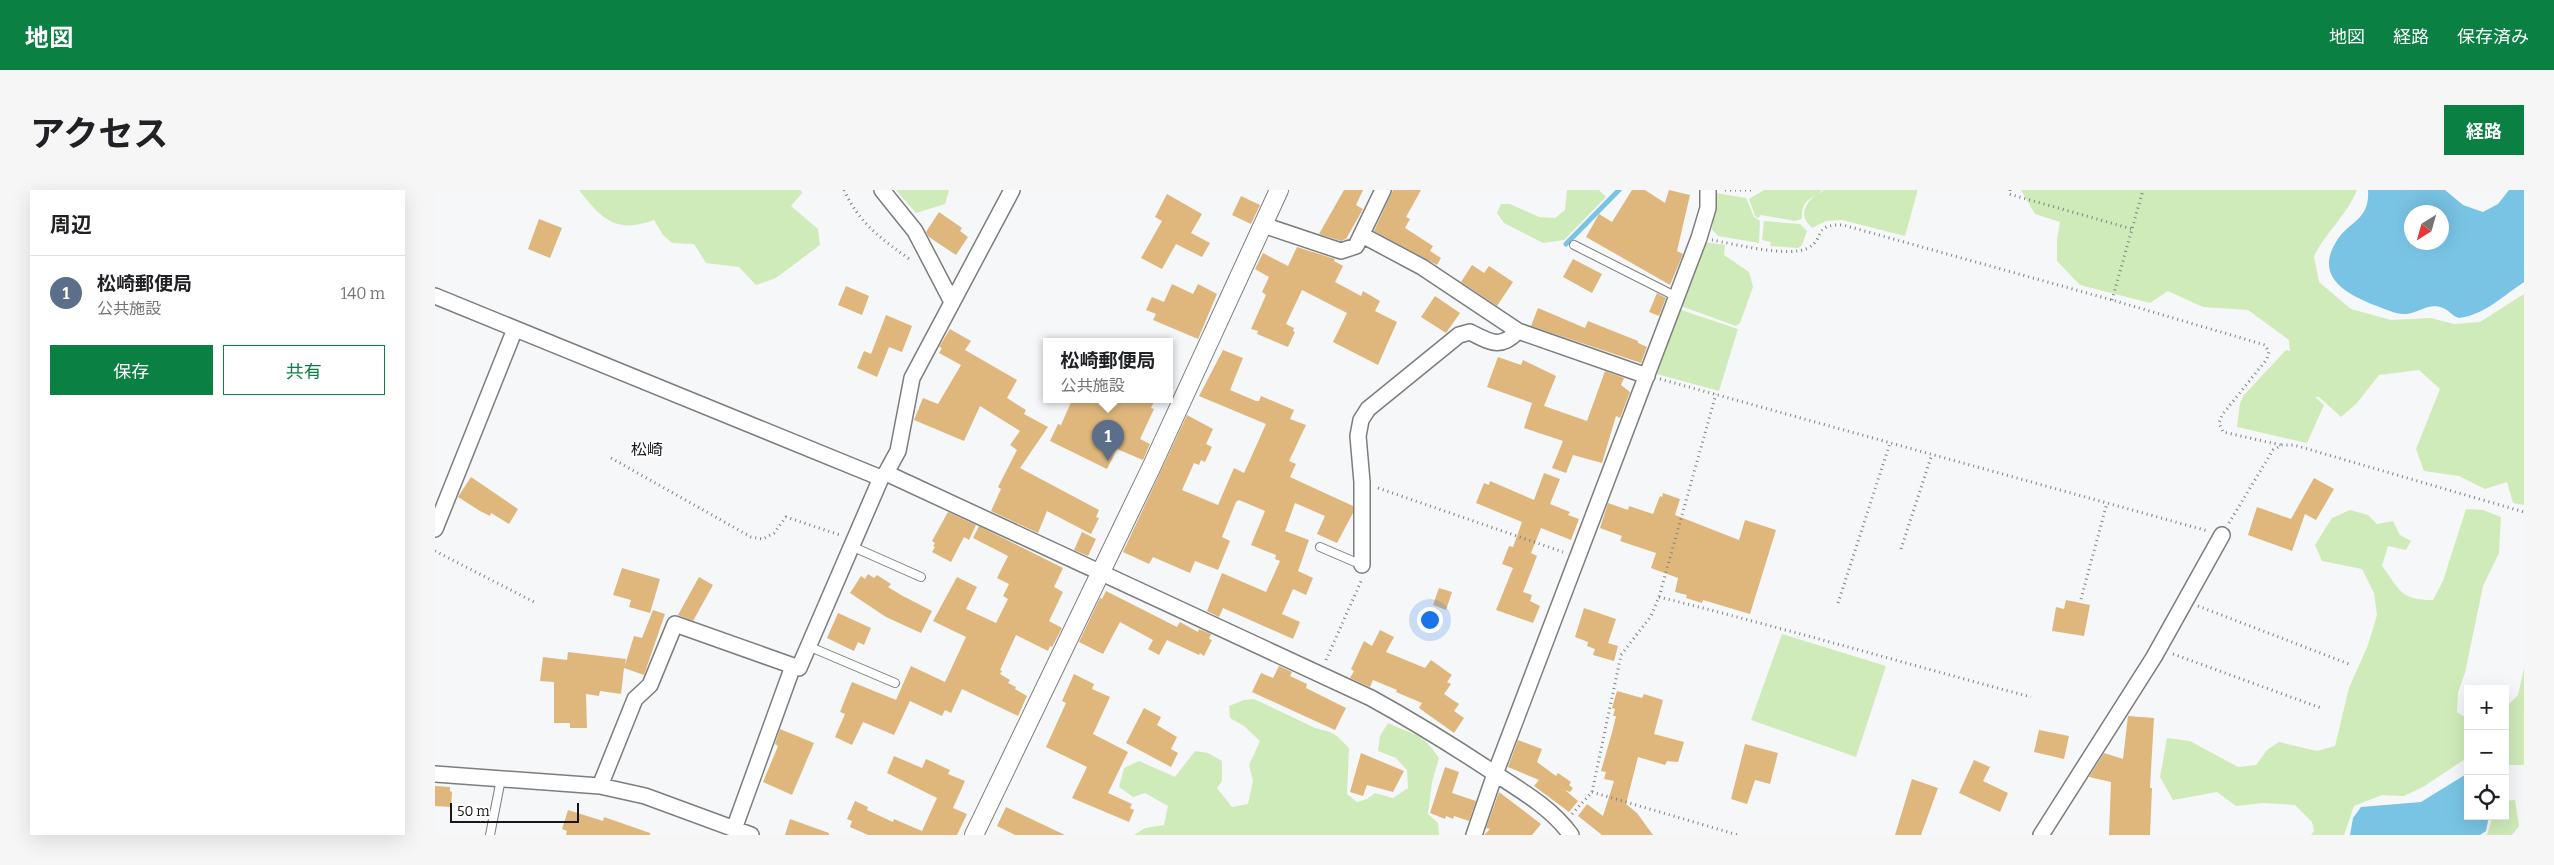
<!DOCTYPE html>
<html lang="ja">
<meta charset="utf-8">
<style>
:root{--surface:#fff;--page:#f6f6f6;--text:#202124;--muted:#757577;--line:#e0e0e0;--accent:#0b8043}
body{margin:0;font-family:Bitter,"Noto Sans JP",serif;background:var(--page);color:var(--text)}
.controls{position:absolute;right:15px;bottom:15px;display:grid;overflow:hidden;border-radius:0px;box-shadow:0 5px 20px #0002}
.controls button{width:45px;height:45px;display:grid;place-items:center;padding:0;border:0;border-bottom:1px solid var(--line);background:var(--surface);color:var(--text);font:25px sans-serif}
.compass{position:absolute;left:1969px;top:15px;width:45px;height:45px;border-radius:50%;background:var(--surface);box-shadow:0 5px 20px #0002;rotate:217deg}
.scale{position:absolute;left:15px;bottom:12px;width:129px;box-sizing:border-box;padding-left:5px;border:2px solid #181819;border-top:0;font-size:14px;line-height:18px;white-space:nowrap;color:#181819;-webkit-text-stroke:4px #fff;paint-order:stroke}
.you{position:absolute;left:994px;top:429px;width:18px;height:18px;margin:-12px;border:4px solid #fff;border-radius:50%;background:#1a73e8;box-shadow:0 0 0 8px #1a73e833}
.badge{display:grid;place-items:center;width:32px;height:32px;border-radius:50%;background:var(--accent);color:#fff;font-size:16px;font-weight:700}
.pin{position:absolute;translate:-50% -41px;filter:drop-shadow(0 1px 2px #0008)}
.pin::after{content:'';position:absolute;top:26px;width:18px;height:15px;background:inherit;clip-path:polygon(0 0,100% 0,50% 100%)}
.popup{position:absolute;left:608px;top:148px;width:130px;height:65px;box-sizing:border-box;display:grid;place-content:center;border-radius:0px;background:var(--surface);filter:drop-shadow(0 1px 4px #0005);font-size:16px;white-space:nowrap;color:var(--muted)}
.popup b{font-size:19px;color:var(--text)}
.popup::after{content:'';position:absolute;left:50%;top:100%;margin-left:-10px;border:10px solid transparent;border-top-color:var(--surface)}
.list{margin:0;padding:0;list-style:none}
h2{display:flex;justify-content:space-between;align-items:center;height:65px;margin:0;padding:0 20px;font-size:21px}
h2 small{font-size:16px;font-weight:400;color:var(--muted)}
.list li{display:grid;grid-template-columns:32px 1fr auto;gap:15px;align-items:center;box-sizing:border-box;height:75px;padding:0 20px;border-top:1px solid var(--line)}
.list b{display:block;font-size:19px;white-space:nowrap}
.list p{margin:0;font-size:16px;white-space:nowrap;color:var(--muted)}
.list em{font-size:16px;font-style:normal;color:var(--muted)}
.actions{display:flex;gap:10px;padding:15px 20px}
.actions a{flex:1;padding:11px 0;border:1px solid var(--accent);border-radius:0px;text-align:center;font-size:18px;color:var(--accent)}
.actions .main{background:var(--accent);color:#fff}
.icon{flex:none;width:28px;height:28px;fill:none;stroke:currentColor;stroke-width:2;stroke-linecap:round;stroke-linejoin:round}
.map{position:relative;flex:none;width:2089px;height:645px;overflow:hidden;border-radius:0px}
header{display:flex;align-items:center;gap:30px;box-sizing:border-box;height:70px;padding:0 25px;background:var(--accent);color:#fff}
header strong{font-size:24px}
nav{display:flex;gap:28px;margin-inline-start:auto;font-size:18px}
.intro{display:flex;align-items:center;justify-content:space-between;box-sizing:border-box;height:120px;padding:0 30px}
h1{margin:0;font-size:35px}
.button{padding:12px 22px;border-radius:0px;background:var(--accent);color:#fff;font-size:18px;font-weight:700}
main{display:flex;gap:30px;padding:0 30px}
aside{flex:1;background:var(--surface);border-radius:0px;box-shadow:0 5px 20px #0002}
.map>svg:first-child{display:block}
.green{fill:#cfebb9}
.water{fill:#79c4e4;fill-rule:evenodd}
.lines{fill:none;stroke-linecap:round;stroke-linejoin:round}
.stream{stroke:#79c4e4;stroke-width:5}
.building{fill:#dfb77d}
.service-casing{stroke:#7b7d7e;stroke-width:10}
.minor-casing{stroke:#7b7d7e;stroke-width:18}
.tertiary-casing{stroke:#7b7d7e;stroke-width:20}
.path{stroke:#808182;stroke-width:3;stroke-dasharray:1 4;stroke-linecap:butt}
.service{stroke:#fff;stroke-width:8}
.minor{stroke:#fff;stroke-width:15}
.tertiary{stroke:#fff;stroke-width:18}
.labels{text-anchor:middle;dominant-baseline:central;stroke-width:4.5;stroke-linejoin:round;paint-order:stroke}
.quarter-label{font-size:16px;fill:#181819;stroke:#fff}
</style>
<header>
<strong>地図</strong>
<nav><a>地図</a><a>経路</a><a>保存済み</a></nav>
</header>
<div class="intro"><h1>アクセス</h1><a class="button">経路</a></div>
<main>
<aside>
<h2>周辺<small></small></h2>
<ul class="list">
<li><span class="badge" style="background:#5c6f8a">1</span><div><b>松崎郵便局</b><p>公共施設</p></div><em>140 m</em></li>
</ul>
<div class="actions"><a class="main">保存</a><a>共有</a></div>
</aside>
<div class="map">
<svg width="2089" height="645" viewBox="0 0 2089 645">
<rect width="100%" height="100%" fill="#f6f7f9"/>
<path class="green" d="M144,0h222l1,3 -11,13 27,23 2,16 -44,33 -20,7 -17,-18 -33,-4 -12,-19 -22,-1 -9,-8 -9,-15c-37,14 -52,0 -75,-30z
M461,0h53l-4,14 -29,9z
M1132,0h32l7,7 -42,43 -21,3 -39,-20 -7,-10 4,-9h9l29,13 16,1 10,-8z
M1329,0h58l-4,4 6,-4h93v3l-12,43 -63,-16 -16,1 -14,7c-13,-12 -8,-22 2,-32 -11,7 -12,11 -12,23l-7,2 -34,-6 -3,3 -3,-2 -6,-17z
M1586,0h336c-11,26 -30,41 -43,66l5,26 32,27 40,11 40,-2 23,6 26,-2 44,-28v211l-11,-2 -6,-21 -22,7 -26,-13 -35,-5 -8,-22 24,-60 -21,-19 -40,5 -23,29 -15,13 -22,-20h-4l9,8 -17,38 -70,-16 3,-24 4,-8 42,-45 4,1 -1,-11 -41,-30 -45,-3 -35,-16 -18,12 -70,-18 -23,-24v-21l3,-18 -25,-8z
M1281,3l30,5 8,19 6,4 -1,22 -41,-7 -6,-7z
M1329,31l36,3 7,7 -5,14 -4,3 -28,-2 1,-4 -9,-2z
M1269,52l21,3 -1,10 25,17 4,15 -13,36 -4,3 -58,-21z
M1243,119l60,20 -19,62 -62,-17z
M2031,319l17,1 18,7 -2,36 -16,33 -18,87 -7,19 -1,20 11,7v40h-3l-42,28 -19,9 -22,-1 -28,11 -10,29h-33l3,-4 -2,-9 -17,-17 -31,-2 -28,3 -19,-14 -44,8 -13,-23 7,-39 23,3 48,26 18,-2 11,-15 12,-8 38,9 18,-5 14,-58 19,-43 9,-30 -3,-22 -12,-24 -40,-8 -7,-16 17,-27 18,-8 18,5 9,9 16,-3 7,14 11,6 -5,9 -18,-4 -6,20c18,24 18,34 51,34l10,-19z
M1347,444l104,32 -30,91 -105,-37z
M2089,478v97h-19v-57l13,-13z
M819,509l61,29 15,4 7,4 12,12 -2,46 10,8 10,-3 8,-6 18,5 15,-10 -1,-18 -11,-12 -18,-7 2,-15 8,-13c25,12 34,9 51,35l-7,24 -4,32 10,9 1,12h-305l11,-7 19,-3 4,-19 -23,-13 -12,4 -14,-10 5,-19 15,-7 36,16 20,-26 13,2 14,8v20l-5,7 15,19 16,-3 5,-23 -4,-16 11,-24 -16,-15 -14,-8 -1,-12 15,-6z
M2080,610l4,26 -7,9h-25l6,-19h12v-15z"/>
<path class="water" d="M1933,0h77l18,15 20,7 15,-8 11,-14h15v92c-21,14 -40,33 -65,36 -7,-2 -10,-8 -16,-10 -13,-6 -25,5 -37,6 -9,1 -21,-5 -29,-8 -29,-11 -63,-28 -41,-64 13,-22 34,-21 32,-52zM1976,22h30v30h-30z
M2033,583v43h21l-3,15 -6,4h-130l3,-17 8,-11 60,-5z"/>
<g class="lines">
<path class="stream" d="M1131,54l53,-54"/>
</g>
<path class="building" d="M909,0h19l-7,15 7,4 -17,30 -5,2 -22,-7z
M958,0h28l-15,27 4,2 -5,9 28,18 -3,5 11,7 -4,7 -63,-34z
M1197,0h13l20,13 4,-13 21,5 -13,56 6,3 -13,31 -84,-48 13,-23 13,8z
M732,4l35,20 -11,19 19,10 -8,14 -26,-13 -14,25 -21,-11 21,-37 -7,-4z
M806,6l19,9 -9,19 -19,-9z
M504,22l23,16 -2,3 8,6 -12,18 -27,-18 -3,-5z
M104,29l23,9 -12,30 -22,-9z
M862,57l38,12 -1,2 9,5 -8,16 26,14 2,-5 17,10 -5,10 22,11 -19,43 -45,-23 14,-29 -45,-23 -16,34 8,4 -1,3 2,1 -7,15 -31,-13 1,-3 -7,-2 15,-34 -4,-3 7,-15 -14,-8 8,-16 25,13z
M1138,69l29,15 -10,19 -29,-16z
M1037,75l12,8 5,-7 24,16 -16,24 -36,-24z
M737,94l21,10 5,-10 19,10 -19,45 -45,-19 3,-6 -10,-4 6,-13 12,5z
M411,96l23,10 -7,19 -24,-10z
M1222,103l9,5 -7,18 -10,-4z
M1000,106l25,17 -14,20 -25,-16z
M1103,118l47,20 3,-7 50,20v2l9,4 -6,16 -110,-37z
M451,125l26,11 -10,26 -13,-5 -12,30 -20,-9 7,-17 7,3z
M515,139l21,12 -6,9 52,30 -10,18 19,12 -2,4 24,13 -28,41 79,42 -3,7 3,1 -8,16 -44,-23 -9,22 -47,-22 10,-22 -3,-2 19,-37 -7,-5 10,-14 -40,-25 -16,35 -50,-21 9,-22 15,6 23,-39 -22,-12 3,-5 -3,-1z
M788,160l20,8 -13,32 26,11h3l2,-5 33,14 -4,9 16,6 -17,36 7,3 -6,13 63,29v7l-16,30 -20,-9 8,-18 -30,-13 -10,28 24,9 -11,31 15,7 -7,17 -13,-6 -11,25 18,8 -7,17 -70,-31 -4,9 -12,-6 15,-38 44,19 14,-31 -5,-2 1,-4 -25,-10 14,-34 -26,-11 -3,2 -14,35 8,4 -12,29 -23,-9 -5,12 -37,-16 -4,7 -26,-12 64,-137 26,14 -7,15 6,3 -7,15 -4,-2 -2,5 -5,-2 -12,27 36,15 16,-37 10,5 22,-49 -67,-28z
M1063,167l23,8 2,-5 33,16 -12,30 43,15 18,-50 19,7 -3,7 9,7 -10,26 -4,-2 -14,47 -29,-8 -7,18 -14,-5 11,-27 -39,-13 8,-25 -45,-16z
M637,210h83l-4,8 3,1 -14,30 10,5 -7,16 -26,-11 -10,20 -57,-28 8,-17 3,1z
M1109,283l16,6 -10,25 20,8 -2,3 11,4 -8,21 -30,-12 -10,25 6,3 -14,36 9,3 -2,6 10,5 -7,17 -37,-13 17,-42 -11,-4 7,-18 4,1 9,-25 -46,-19 8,-20 5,2 1,-4 44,19z
M36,287l47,32 -9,15 -18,-11 -1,3 -10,-5 -22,-14z
M1879,288l20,11 -18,31 -11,-6 -13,37 -44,-16 9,-28 34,12z
M1228,303l17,6 -5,16 64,25 6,-20 31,10 -26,84 -47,-14 -1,3 -16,-5 1,-3 -12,-3 3,-14 -27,-10 5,-15 -36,-12 2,-5 -22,-8 8,-25 20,7 1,-4 24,8 7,-18 2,1z
M513,322l28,13 -7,15 -5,-3 -13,25 -19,-10 3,-5 -2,-1 2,-3 -3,-2z
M544,336l84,42 -9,19 9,5 -14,29 13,7 -10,19 -2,-1 -2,5 -32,-16 -16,35 2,1 -2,3 10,6 -2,3 8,4 -1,2 12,7 -9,20 -56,-27 -11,24 -6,-3 -3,6 -32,-15 -16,34 -31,-13 -11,23 -17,-8 10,-23 -5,-2 12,-30 44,18 15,-34 34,16 21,-45 -33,-16 24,-44 20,10 -11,22 30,14 12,-24 -5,-3 6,-12 -12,-6 11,-22 -35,-18z
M647,342l14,7 -8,17 -14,-6z
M187,378l38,11 -10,34 -21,-6 2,-7 -18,-5z
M433,384l6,4 3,-3 14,9 -3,3 13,8 31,16 -11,22 -35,-16 -36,-24 11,-17 4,3z
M264,387l14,8 -20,36 -15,-6z
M1004,398l13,4 -6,18 -13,-5z
M671,401l71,36 3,-5 18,10 1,-3 12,5 -2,5 3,1 -8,16 -4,-3 -1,2 -32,-15 -8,15 -11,-6 5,-9 -33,-18 -17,32 -24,-12 21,-44 2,1z
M1631,410l24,5 -6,31 -32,-5 4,-24 8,2z
M1149,418l32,11 -8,24 10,3 -4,15 -21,-6 2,-6 -8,-3 1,-4 -13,-5z
M218,420l12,4 -21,61 -20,-7 -3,26 -21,-3 -1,5 -13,-2 1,34h-17v-5h-16v-41l-14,-1 3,-24 24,3 1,-8 58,7 -1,6 9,-29 8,2z
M403,423l33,15 -7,17 -6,-3 -4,9 -27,-13z
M945,440l14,7 -8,15 39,16 6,-8 21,15 -5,7 4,2 -7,10 15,10 -5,7 10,7 -10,15 -35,-25 3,-5 -26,-11 1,-2 -24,-10 -3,7 -20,-9 4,-7 -3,-2 13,-28 8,5z
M844,476l13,6 -2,4 17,8 -1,4 40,20 -11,22 -83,-38 9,-19 12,5z
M639,484l20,10 -2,5 18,8 -17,37 35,18 -20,41 24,11 -2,4 4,2 -5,12 -57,-24 15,-31 -41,-20 20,-44 -4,-2z
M1182,501l25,7 2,-4 19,6 -9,34 30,8 -6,20 -11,-1 -2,4 -27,-8 -12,47 11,9 16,22h-51l-24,-19 9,-12 16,12 11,-35 -10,-2 2,-7 -5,-1 12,-42 3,-13h-3l2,-7 -3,-1z
M709,518l17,9 -4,8 20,12 -6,12 7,4 -7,14 -45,-24z
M1693,526l26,2 -4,70h2l-2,47h-41l2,-53 -22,-5 15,-24 19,6z
M345,539l34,14 -22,52 -29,-13 15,-36 -3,-2z
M1604,540l30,6 -5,23 -30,-7z
M1083,550l24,9 -5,13 19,14 2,-3 13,9 -2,3 4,3 -3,4 -5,-2 13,11 -9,11 -35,-26 5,-6 -31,-13z
M1310,554l33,9 -8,31 -15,-4 -8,24 -16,-5z
M926,563l43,18 -11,21 -26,-7 -4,11 -13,-4z
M459,566l28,12 4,-9 24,11 -2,4 17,7 -12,27 14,6 -10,21h-89l-18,-8 2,-6 -5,-2 8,-18 13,6 -1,3 26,12 1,-3 28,12 15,-33 -50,-25z
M1539,570l16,7 -7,14 25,12 -8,19 -41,-19z
M1010,577l14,5 -7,21 24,8 -7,20 -15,-5 -1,3 -7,-3 -1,3 -15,-6z
M1477,589l26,9 -17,47h-26z
M0,596l15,1v4l2,1 -1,15 -16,-1z
M1064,602l42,32 -9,11h-48l6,-6 -4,-1z
M571,617l59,28h-50l-18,-9z
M133,620l35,11 1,-4 46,16v2h-84l1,-4 -5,-2z
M355,629l39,14v2h-44z"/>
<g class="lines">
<defs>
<path id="service" d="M1139,55l103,52
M416,356l70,31
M885,357l42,18
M373,456l87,37
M55,645l11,-56"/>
<path id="minor" d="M447,0l33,41 37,71
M828,35l78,26 15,-5 27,-56
M927,45l60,32 96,64
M0,106l446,182
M451,283l485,225c40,22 79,46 117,71 30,20 62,37 83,66
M0,339l80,-200
M927,375v-83l-4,-46 3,-16 7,-11 91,-74 11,-3c20,10 30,18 48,-1l129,45
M0,584l165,12 45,10 106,39
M165,596l35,-87 15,-14 25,-61 124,44 82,-190 5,-5 12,-22 14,-73 100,-188
M299,639l59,-163
M1039,645l21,-61 204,-536 9,-30v-18
M1606,645l113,-178 68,-122"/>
<path id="tertiary" d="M539,645l177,-367 128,-278"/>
</defs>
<use href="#service" class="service-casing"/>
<use href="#minor" class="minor-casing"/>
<use href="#tertiary" class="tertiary-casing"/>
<path class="path" d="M409,0c16,35 38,49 68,71
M1290,0h26
M1575,0l-1,4 123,35
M1277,50c22,4 77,18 96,8 18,-10 4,-24 35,-23l269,75 153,45 4,7 -2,7 -45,56 -3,8 4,9 58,13
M1677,110l31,-110
M1225,189l548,152
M176,268l140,79 12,2 11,-6 12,-16 54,18
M943,298l185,64
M1794,333l44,-73 9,-5h12l230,67
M1466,359l31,-95
M0,361l101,52
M1224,407c125,31 248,67 372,100
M1646,409l26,-96
M1403,413l52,-160
M1763,416l151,58
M1738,464l148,54
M891,470l36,-81
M1157,602l146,43
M1137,624l20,-22 29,-137 30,-39 8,-19 57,-203"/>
<use href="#service" class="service"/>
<use href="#minor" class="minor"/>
<use href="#tertiary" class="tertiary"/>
</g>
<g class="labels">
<g class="quarter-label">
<text x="212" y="259">松崎</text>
</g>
</g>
</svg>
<div class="controls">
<button>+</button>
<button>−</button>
<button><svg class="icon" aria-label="locate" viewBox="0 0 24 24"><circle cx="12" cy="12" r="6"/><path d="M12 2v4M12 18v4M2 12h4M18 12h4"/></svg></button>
</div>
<svg class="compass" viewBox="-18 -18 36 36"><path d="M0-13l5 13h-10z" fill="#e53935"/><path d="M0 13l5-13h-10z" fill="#757577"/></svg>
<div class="scale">50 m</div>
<div class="you"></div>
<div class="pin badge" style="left:673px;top:271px;background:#5c6f8a">1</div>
<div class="popup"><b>松崎郵便局</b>公共施設</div>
</div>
</main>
